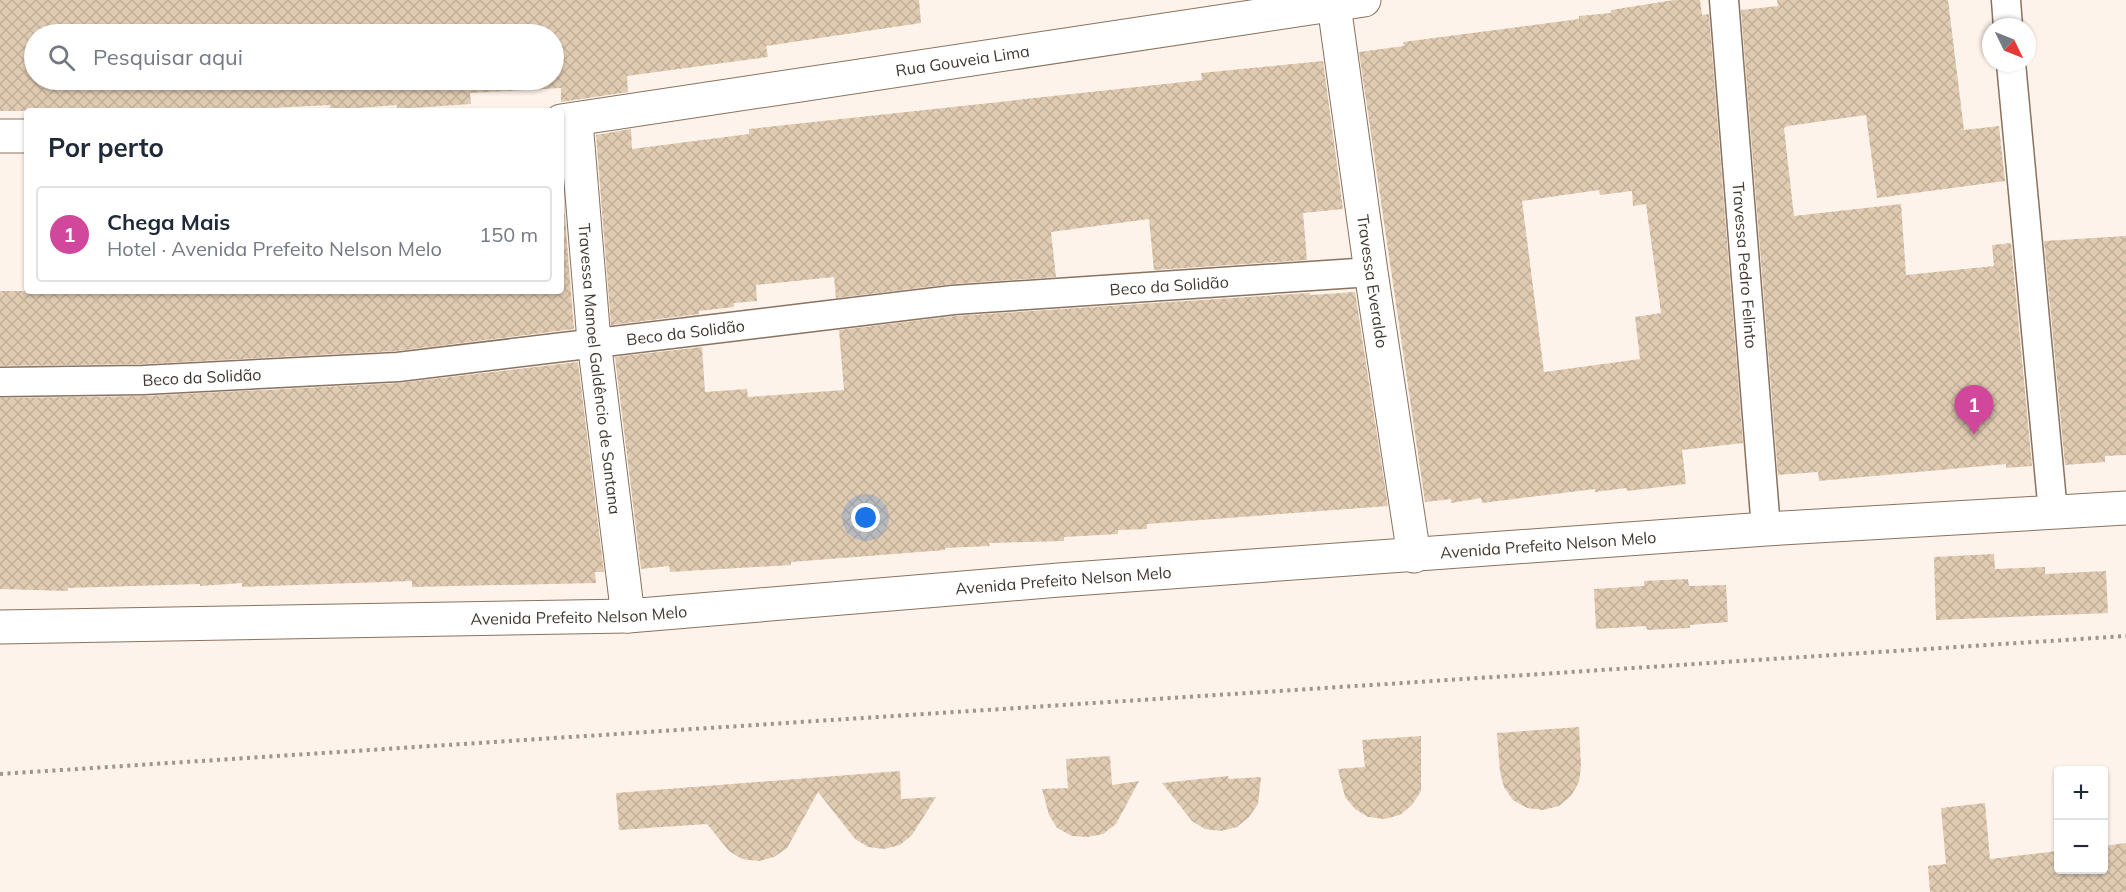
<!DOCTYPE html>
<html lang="pt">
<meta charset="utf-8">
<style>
:root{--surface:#fff;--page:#f6f6f7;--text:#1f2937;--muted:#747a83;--line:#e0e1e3;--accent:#ea580c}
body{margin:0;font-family:Mulish,sans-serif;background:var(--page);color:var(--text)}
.controls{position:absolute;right:18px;bottom:18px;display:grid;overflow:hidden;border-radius:6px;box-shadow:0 2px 4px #0004}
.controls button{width:54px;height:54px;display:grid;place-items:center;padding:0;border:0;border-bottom:2px solid var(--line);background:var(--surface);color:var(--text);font:30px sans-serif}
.compass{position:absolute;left:1982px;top:18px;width:54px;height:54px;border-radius:50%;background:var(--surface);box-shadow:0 2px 4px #0004;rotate:133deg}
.you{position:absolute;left:866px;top:518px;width:21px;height:21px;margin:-15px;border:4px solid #fff;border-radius:50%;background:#1a73e8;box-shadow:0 0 0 9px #1a73e833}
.badge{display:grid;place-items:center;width:39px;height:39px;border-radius:50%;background:var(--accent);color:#fff;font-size:20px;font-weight:700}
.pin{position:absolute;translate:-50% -50px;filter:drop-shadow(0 2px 3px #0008)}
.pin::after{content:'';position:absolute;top:32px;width:21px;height:18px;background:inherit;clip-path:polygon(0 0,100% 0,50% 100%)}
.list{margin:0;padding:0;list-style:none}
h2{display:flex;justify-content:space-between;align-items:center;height:78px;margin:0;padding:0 24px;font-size:26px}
h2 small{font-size:20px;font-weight:400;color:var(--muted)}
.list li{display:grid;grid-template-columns:39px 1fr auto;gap:18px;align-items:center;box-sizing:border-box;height:96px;margin:0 12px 12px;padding:0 12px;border:2px solid var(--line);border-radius:6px}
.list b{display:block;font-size:22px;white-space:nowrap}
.list p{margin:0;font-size:20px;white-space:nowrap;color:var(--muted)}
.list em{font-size:20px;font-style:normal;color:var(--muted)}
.icon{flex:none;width:33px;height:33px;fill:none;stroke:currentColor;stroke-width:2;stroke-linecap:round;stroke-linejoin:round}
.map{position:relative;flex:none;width:2126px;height:892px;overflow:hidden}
.search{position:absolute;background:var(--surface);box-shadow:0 2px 4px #0004;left:24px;top:24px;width:540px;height:66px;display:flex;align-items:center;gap:15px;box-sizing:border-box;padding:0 21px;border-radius:33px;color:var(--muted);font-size:22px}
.panel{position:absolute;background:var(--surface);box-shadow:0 2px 4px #0004;left:24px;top:108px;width:540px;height:186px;border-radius:6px}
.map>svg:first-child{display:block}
.building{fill:url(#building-cross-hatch);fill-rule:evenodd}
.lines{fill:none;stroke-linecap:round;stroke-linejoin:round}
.service-casing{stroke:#89725f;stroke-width:31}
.minor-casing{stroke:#89725f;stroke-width:35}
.secondary-casing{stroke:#89725f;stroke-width:35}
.path{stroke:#a0958c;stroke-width:4;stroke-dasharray:3 4.5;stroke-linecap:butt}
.service{stroke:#fff;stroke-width:28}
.minor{stroke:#fff;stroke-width:33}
.secondary{stroke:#fff;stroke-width:33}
.labels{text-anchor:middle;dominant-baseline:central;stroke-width:4.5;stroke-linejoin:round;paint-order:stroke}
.street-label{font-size:16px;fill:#41372e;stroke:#fff}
</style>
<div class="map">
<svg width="2126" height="892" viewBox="0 0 2126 892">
<defs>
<pattern id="building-cross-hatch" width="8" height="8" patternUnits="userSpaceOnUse" patternTransform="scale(1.5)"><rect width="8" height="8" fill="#e0cbb2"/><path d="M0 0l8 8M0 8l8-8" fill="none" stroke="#c1af99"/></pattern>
</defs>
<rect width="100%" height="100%" fill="#fef3ea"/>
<path class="building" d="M0,0h919l2,23 -155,23 2,11 -141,19 1,16 -67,10v-14l-91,5 1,11 -74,5v-4l-67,5v-5l-125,6h-205zM34,34h520v46h-520z
M1674,0h26l2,15 7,-1 34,429 -61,7 4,34 -59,7 -1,-3 -31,4v-3l-113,14 -1,-5 -30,5v-4l-26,3 -66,-450 45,-6 -1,-4 176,-23v-3l32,-3v-3zM1599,190l1,5 32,-4 1,15 13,-2 15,109 -26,4 5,42 -96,13 -22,-171z
M1777,0h171l16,130 35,-4 6,55 -128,17 -11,-83 -78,11 -4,2 10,88 107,-12 5,71 88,-9 -2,-21 19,-2 21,223 -26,2v-4l-187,17 -1,-9 -40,3 -37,-465 37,-4z
M1323,61l20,148 -40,4 4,47 -153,10 -5,-51 -98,13 5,45 -104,7 -116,14 -2,-21 -78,8 1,16 -23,2v4l-35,4v3l-88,11 -15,-190 35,-6 1,20 117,-15v-5l453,-49 -1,-7z
M561,168l13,161 -177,22 -255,13 -142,2v-75h561z
M2126,236v219l-21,1v6l-40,3 -21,-224z
M1355,292l33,214 -241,18v5l-29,1v4l-54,3v4l-75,2 1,3 -45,2v2l-154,12v3l-121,7 -1,-6 -28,3 -26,-212 87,-10 3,45 42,-3 1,8 96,-7 -5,-60 116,-14 355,-23v2z
M578,362l26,210h-9l1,11 -184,4v-6l-170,6v-4l-42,3v-2l-132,4v3l-68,-2v-191l144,-2 255,-13z
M1994,554l1,15 50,-2v7l61,-3 2,42 -172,7 -2,-63z
M1688,579l1,7 37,-1 2,37 -38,3v3l-43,2 -1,-4 -50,3 -2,-40 50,-3v-5z
M1579,727l2,39 -2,16 -8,14 -12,10 -16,4 -16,-2 -14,-8 -9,-13 -4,-15 -3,-39z
M1421,736v55l-9,14 -12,10 -16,4 -16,-2 -13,-8 -10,-12 -7,-28 27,-2 -3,-27z
M1110,756l2,29 27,-4 -23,43 -13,10 -15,3 -16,-1 -15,-8 -8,-13 -7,-26 26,-1 -2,-29z
M900,771l1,28 35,-2 -24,38 -12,10 -16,4 -16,-2 -13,-8 -37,-47 -31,56 -13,9 -15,4 -17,-2 -13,-8 -22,-27 -88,6 -3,-37z
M1228,776l1,3 32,-2 -3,27 -9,13 -12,10 -16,4 -16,-2 -13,-8 -30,-38z
M1985,803l5,56 68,-8v19h45v-24l23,-3v49h-196l-2,-26 18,-2 -5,-56z"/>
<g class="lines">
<defs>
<g id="service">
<path id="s1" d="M1724,0l42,529"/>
<path d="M2006,0l2,27"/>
<path d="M2011,63l42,450"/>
<path id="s2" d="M0,382l143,-2 255,-13 555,-67 418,-28"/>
</g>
<g id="minor">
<path id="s3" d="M1334,5l37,267 43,284"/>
<path id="s4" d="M561,121l803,-121"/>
<path id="s5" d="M576,121l18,220 34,275"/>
<path d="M0,136h27"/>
</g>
<g id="secondary">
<path id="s6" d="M0,627l628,-11 431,-36 707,-51 360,-21"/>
</g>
</defs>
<use href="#service" class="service-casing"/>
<use href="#minor" class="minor-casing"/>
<use href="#secondary" class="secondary-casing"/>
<path class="path" d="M0,774l2126,-138"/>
<use href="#service" class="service"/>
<use href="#minor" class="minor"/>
<use href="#secondary" class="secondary"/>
</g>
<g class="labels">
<g class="street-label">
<text stroke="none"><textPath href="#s4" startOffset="406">Rua Gouveia Lima</textPath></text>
<text stroke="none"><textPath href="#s1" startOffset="266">Travessa Pedro Felinto</textPath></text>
<text stroke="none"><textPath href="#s3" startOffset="279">Travessa Everaldo</textPath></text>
<text stroke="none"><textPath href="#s2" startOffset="1174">Beco da Solidão</textPath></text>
<text stroke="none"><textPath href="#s2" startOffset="688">Beco da Solidão</textPath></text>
<text stroke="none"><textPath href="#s5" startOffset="249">Travessa Manoel Galdêncio de Santana</textPath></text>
<text stroke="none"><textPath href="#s2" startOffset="202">Beco da Solidão</textPath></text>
<text stroke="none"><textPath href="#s6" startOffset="1551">Avenida Prefeito Nelson Melo</textPath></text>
<text stroke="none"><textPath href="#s6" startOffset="1065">Avenida Prefeito Nelson Melo</textPath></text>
<text stroke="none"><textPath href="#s6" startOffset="579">Avenida Prefeito Nelson Melo</textPath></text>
</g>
</g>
</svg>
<div class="controls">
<button>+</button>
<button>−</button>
</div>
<svg class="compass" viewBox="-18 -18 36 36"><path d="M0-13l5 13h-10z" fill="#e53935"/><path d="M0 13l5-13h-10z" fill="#747a83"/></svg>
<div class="you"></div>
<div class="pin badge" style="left:1974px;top:435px;background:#d1479c">1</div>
<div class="search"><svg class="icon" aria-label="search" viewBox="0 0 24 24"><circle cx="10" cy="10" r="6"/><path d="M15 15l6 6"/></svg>Pesquisar aqui</div>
<section class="panel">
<h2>Por perto<small></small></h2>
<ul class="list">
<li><span class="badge" style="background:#d1479c">1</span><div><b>Chega Mais</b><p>Hotel · Avenida Prefeito Nelson Melo</p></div><em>150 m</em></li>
</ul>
</section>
</div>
